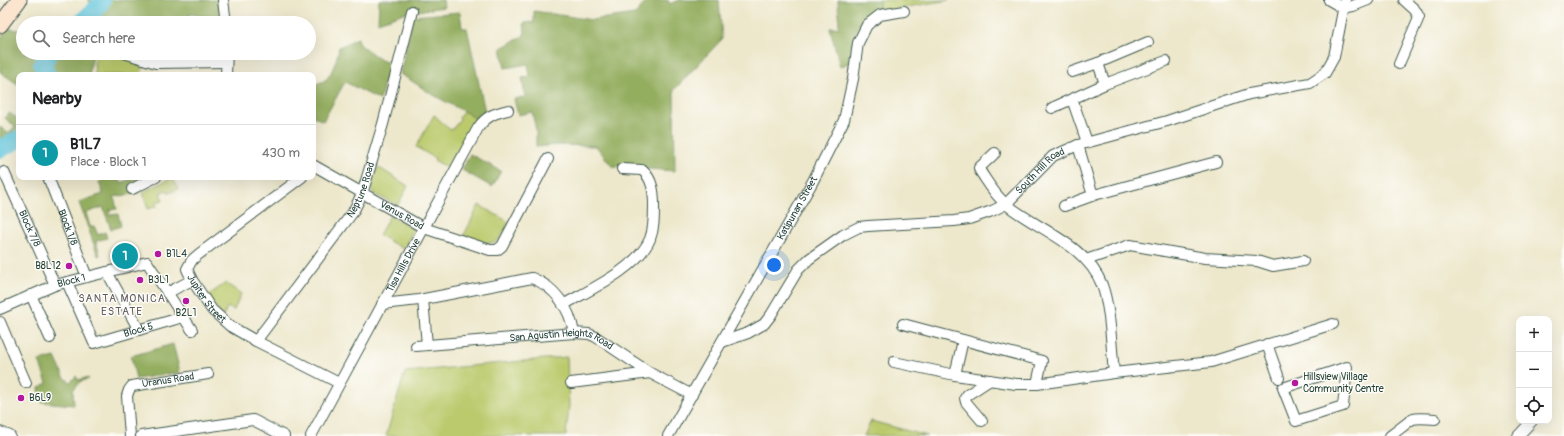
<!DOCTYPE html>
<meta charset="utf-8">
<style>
:root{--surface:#fff;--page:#f2f2f2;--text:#202124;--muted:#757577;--line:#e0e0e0;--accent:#b5179e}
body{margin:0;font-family:Pangolin,sans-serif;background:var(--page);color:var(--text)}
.controls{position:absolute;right:12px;bottom:12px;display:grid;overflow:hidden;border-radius:8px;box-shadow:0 4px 16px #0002}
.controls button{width:36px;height:36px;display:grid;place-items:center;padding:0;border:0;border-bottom:1px solid var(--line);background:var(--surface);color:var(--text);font:20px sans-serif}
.you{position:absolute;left:774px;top:265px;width:14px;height:14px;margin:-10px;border:3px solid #fff;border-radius:50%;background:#1a73e8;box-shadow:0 0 0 6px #1a73e833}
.badge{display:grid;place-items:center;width:26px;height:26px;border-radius:50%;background:var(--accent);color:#fff;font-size:13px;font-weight:700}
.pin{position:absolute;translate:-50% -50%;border:2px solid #fff;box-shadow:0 1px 4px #0006}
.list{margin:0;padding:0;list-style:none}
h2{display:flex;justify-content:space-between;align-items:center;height:52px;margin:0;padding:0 16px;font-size:17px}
h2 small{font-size:13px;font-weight:400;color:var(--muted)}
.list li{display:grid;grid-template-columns:26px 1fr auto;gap:12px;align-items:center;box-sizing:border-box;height:56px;padding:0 16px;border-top:1px solid var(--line)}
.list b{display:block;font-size:15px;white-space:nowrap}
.list p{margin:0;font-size:13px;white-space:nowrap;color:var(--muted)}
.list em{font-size:13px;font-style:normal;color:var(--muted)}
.icon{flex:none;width:22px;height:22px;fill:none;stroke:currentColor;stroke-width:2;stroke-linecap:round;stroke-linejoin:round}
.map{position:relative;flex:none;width:1564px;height:436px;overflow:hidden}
.search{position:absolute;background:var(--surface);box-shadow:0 4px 16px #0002;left:16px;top:16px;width:300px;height:44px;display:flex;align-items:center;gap:10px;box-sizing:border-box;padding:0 14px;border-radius:22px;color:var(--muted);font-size:15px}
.panel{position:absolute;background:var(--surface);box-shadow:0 4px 16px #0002;left:16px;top:72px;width:300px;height:108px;border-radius:8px}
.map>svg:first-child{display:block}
.green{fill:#bbca6d;stroke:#6d8450}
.forest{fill:#94ae60;stroke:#5a764a}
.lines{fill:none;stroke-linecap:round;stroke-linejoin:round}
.river{stroke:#5ec5db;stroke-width:18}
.street-casing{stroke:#3e564b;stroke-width:12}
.secondary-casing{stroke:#3e564b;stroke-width:17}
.street{stroke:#fff;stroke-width:10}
.secondary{stroke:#fce5cf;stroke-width:15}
.poi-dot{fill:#b5179e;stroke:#fdfcf7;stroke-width:1.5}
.labels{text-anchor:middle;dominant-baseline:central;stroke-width:3;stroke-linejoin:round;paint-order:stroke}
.street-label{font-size:10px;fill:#1f3d34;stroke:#fdfcf7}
.poi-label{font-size:10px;fill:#1f3d34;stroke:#fdfcf7;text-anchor:start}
.neighbourhood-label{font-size:11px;letter-spacing:1px;fill:#5e5b61;stroke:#fdfcf7}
</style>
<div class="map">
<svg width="1564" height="436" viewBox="0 0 1564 436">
<rect width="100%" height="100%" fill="#fdfcf7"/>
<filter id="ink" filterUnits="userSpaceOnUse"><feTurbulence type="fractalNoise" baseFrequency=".025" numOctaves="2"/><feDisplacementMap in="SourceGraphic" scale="8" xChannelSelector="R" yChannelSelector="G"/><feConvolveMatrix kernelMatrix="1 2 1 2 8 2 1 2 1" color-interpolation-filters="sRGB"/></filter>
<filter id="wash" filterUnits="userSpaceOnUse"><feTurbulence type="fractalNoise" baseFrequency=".012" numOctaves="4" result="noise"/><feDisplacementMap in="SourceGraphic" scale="16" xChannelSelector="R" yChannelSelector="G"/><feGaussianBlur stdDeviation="0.9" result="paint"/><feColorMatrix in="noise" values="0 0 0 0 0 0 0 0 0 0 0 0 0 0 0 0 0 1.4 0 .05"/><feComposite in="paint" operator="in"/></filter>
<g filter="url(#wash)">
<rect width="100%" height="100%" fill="#ede7cb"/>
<path class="green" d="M881,0h68l-72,12z
M98,53h16l29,10 -2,12h-46l-1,-12z
M464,110l14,10 -30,48 -14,-8 1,-2 -19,-11 18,-32c7,5 10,12 18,15l8,-11 -1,-1z
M378,167l30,19 -10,19 -24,-11 -3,-6z
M173,177l5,12 -9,4 -2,-3 -7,3 3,7 -7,2 1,4 -9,3 -5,-17z
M479,205l30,17c-3,6 -6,13 -10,17 -7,9 -27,0 -36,-2z
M390,215l24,14 -11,20 -24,-14z
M226,283l15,11 -7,16 -7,-3 -4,10 -16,-21z
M567,357l2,49 -3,30h-180l19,-64z
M871,421l56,15h-63z"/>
<path class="forest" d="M87,0h133l3,19 -34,-5v9h-72l-6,-2 -1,2h-36l10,-7 8,-12z
M379,0h64l1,7 -40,6 -26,9z
M648,0h20l2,4 8,-4h41l3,39 -48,51 1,81 -63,-5 -16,-20 -40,-1 -20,2v-17l-4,-18 -14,3 -4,-16 11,-2 -3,-19 8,-1 -2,-13 -23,4 -4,-20 21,-11 3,-4 -1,-10 10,-1v-11l58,9 43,-6z
M838,0h43l-4,12 -11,5 -9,12 -7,33 -10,5 -10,-39 9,-1z
M460,12l2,16h5l18,84 -7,8c-13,-9 -27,-15 -41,-23 -13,-7 -24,-16 -37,-23l13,-58z
M7,28l16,3v22h71l-5,18 1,4h-71v10l-19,-13v-31z
M358,38l1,6 22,16 11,4 -8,19 -4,17 -35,-18 -22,39 -10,-5v-31c4,-2 9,-2 12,-5 7,-4 13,-25 14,-33z
M9,113l10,6v21l-19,10v-23l9,7 6,-8 -10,-8z
M470,154l31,17 -9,16 -30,-17z
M104,177h14l3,6 15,-6h9l-6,16c-8,2 -16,2 -25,4l3,12 -8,1 1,5 8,-1 3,12 -10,3 -8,-22 -17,6 4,14 4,-1 4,9 7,-3 2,6 -11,3 4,14 -2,1 -19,-54 24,-8 -4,-12 6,-2z
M173,344l7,28 -44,7 -5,-23z
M55,357l9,20 6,5 6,-6 2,4 7,-2 4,1 -8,2 -8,9 1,15 -33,-3 -2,-14 8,-5 -8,-22z"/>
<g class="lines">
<path class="river" d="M81,23l18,-17 3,-6
M47,75l-5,-10 7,-12
M0,149l19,-10"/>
</g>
</g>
<g filter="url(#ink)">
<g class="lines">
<defs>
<g id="street">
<path d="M223,0l3,23"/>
<path d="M1329,0l14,8 10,-2 15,-6"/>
<path d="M124,53l32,10 70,-1"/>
<path d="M1098,63l7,21"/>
<path d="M1399,64l20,-47 -4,-7 -11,-10"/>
<path d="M1072,72l26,-9 50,-21"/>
<path d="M226,75l1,-22"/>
<path d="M1072,99l15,43"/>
<path d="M1052,108l53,-24 61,-23"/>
<path d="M1078,145l13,44 3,6"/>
<path d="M995,153l-16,15 1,3c7,10 15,25 26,33 32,26 80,40 96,81 9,25 9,61 12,88"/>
<path id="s1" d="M313,165l111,63 66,22h7l5,-4 46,-87"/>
<path id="s2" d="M4,172l51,113"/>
<path id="s3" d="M48,177l39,100"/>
<path id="s4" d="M302,177l-103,77 -7,6 -5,9 5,11 20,30 18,16 26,15 83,42"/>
<path d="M132,189l24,-12"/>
<path d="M1064,206l30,-11 122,-33"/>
<path d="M1086,260l44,-15 75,13 52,3 16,5 30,-5"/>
<path d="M107,272l32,58"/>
<path id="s5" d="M67,282l27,61 89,-26"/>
<path d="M167,293l25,-13"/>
<path d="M31,295l19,43"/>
<path d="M423,299l4,46"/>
<path d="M382,304l37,-4 113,-22c23,9 38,30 42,55"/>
<path d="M563,305c26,-15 75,-37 87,-66 4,-10 4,-21 4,-33 0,-13 -1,-27 -12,-36l-20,-1"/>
<path id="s6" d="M0,309l55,-24 92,-23 45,68"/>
<path d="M0,322l26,61"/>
<path d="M903,324l139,37 -5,23"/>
<path id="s7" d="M256,341l97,-129 9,-18 21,-70 29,-113"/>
<path id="s8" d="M722,342l26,-9 16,-9 7,-9 27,-45 11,-11 34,-24 16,-8 9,-1 86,-5 15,-2 23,-8 14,-7 47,-48 25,-11 89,-24 82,-27 61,-11 15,-10 9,-16 11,-57"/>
<path d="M1267,344l12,34"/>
<path id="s9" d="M416,346l158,-13 15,1 7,3 54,36 42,22"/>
<path d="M894,362l61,13 61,9h21l77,-11 97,-11 122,-38"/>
<path d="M1347,367l-4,39 -47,15 -13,-33z"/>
<path d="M955,375l8,-35"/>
<path d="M571,383l79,-10"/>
<path d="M982,421l-16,-19 -1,-4 2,-3 23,-15"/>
<path d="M0,432l10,4"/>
<path id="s10" d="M130,436l-3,-40 2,-6 3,-4 76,-12"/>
<path d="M141,436l112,-16 31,16"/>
<path id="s11" d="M311,436l167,-308c8,-12 17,-15 30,-18"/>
<path id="s12" d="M668,436l145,-255 31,-61 9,-41 5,-36 9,-18 13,-10 24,-4"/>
<path d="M1390,436c5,-3 20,-16 23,-17 7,-2 15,0 22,0"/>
<path d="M1518,436l14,-15"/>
</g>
<path id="secondary" d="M0,25l19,-25"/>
</defs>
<use href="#street" class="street-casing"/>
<use href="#secondary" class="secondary-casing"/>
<use href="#street" class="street"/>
<use href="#secondary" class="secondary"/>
</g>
</g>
<g class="poi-dot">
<circle cx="158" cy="254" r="4"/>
<circle cx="69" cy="266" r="4"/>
<circle cx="140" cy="280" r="4"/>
<circle cx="186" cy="301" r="4"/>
<circle cx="1295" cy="383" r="4"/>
<circle cx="21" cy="398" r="4"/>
</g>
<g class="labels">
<g class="street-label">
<text stroke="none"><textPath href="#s8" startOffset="383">South Hill Road</textPath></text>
<text stroke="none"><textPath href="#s7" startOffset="185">Neptune Road</textPath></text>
<text stroke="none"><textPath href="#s12" startOffset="262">Katipunan Street</textPath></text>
<text stroke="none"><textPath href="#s1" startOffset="102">Venus Road</textPath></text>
<text stroke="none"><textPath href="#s3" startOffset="54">Block 1/8</textPath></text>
<text stroke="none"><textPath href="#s2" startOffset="62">Block 7/8</textPath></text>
<text stroke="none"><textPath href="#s11" startOffset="194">Tisa Hills Drive</textPath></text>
<text stroke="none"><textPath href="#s6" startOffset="77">Block 1</textPath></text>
<text stroke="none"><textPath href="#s4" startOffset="184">Jupiter Street</textPath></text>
<text stroke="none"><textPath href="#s5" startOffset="113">Block 5</textPath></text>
<text stroke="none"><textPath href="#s9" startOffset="147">San Agustin Heights Road</textPath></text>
<text stroke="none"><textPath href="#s10" startOffset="88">Uranus Road</textPath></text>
</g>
<g class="poi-label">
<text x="166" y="254">B1L4</text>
<text x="61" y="266" text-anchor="end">B8L12</text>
<text x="148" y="280">B3L1</text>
<text x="186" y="313" text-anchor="middle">B2L1</text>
<text x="1303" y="377">Hillsview Village<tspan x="1303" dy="12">Community Centre</tspan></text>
<text x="29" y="398">B6L9</text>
</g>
<g class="neighbourhood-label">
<text x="122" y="298">SANTA MONICA<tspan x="122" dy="13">ESTATE</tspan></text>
</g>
</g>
</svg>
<div class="controls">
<button>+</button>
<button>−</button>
<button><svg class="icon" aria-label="locate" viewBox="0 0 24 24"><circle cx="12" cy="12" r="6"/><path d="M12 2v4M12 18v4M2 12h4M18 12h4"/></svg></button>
</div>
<div class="you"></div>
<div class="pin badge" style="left:125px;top:256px;background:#0f9aa8">1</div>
<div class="search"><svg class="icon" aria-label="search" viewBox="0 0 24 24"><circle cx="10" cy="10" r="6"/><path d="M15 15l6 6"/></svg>Search here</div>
<section class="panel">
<h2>Nearby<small></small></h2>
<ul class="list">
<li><span class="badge" style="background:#0f9aa8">1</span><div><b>B1L7</b><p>Place · Block 1</p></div><em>430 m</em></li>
</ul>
</section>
</div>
